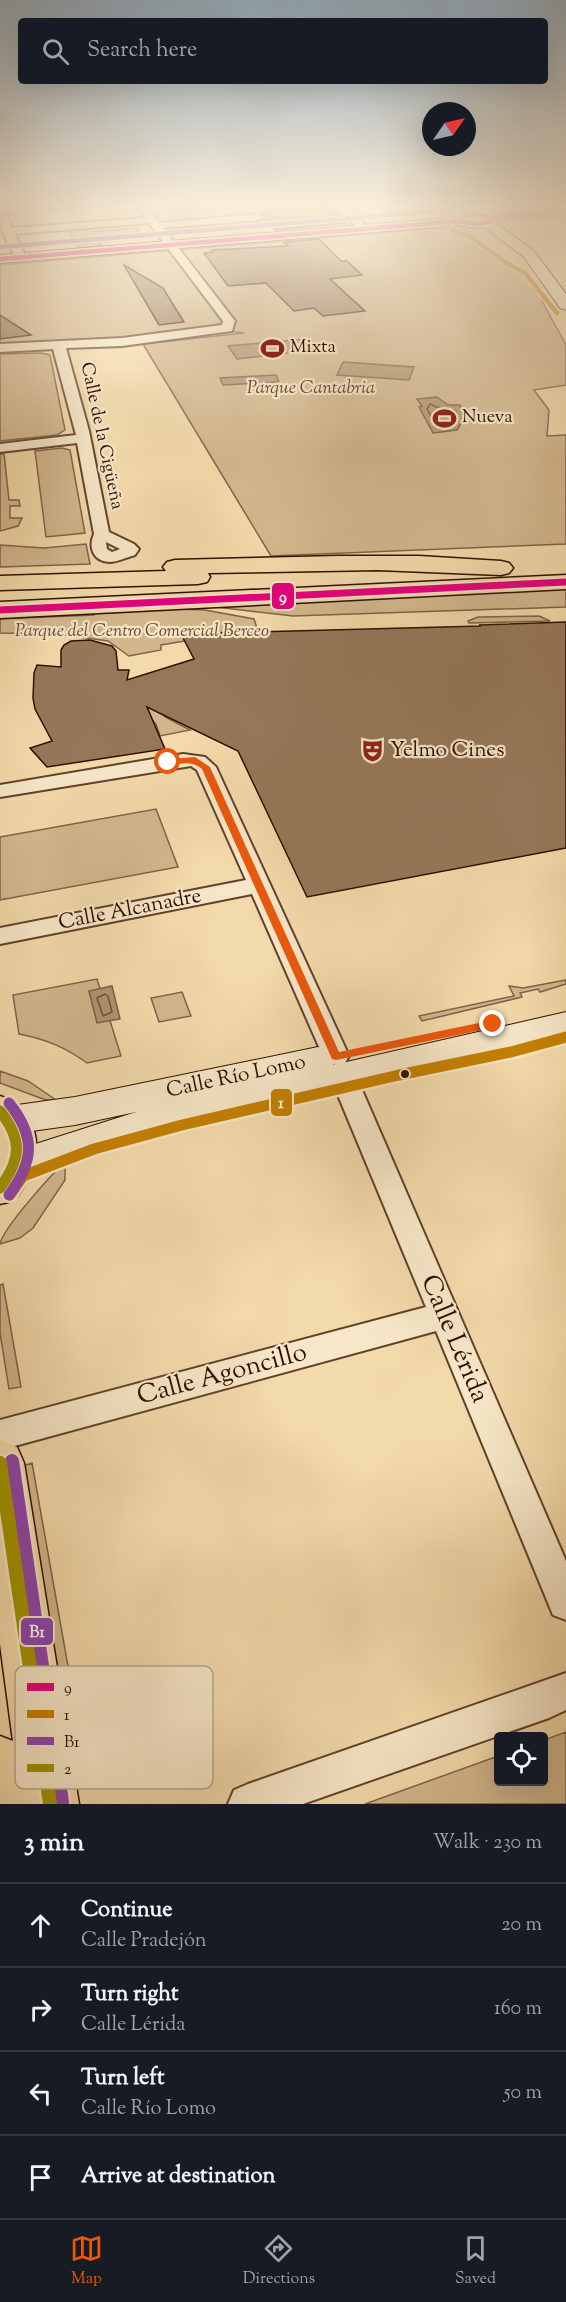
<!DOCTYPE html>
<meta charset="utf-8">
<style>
:root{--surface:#171b24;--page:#20242c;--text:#f1f3f6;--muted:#9ea1a6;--line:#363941;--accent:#ea580c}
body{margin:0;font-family:"Sorts Mill Goudy",serif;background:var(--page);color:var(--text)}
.controls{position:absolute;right:18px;bottom:18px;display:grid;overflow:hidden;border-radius:6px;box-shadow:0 6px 24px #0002}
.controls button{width:54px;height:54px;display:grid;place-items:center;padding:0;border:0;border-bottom:2px solid var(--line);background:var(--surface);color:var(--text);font:30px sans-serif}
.compass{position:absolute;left:422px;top:102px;width:54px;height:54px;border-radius:50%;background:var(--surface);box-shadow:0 6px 24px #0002;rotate:56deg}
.stop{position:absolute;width:18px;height:18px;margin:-14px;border:4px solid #ea580c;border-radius:50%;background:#fff}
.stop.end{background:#ea580c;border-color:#fff;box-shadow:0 2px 6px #0008}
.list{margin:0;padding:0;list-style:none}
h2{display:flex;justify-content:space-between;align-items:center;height:78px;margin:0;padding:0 24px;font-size:26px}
h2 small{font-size:20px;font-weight:400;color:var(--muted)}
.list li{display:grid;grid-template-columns:39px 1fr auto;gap:18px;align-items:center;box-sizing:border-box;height:84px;padding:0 24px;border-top:2px solid var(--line)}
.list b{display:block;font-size:22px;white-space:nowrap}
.list p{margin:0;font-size:20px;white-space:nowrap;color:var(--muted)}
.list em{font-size:20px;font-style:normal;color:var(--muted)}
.icon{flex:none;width:33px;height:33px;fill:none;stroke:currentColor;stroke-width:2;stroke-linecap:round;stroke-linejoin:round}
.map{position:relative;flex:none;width:566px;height:1804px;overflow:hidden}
.search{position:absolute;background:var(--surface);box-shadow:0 6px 24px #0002;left:18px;right:18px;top:18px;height:66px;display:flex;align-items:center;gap:15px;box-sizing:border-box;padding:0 21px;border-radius:6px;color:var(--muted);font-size:22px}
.sheet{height:414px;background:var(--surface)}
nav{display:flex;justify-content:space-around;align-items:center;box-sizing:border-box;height:84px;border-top:2px solid var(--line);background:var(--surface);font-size:16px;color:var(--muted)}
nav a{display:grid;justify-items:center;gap:3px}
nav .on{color:var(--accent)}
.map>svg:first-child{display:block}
.green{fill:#d2b78d;stroke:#806248;stroke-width:1.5}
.water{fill:#b09571;stroke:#7c5f45;stroke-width:1.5}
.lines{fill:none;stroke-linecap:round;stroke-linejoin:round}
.shore{stroke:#70523a;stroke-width:1.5}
.building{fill:#957859;stroke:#2f0e02;stroke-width:1.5}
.minor-casing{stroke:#60412c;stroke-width:4}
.secondary-casing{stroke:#2f0e02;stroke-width:2}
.primary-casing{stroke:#2f0e02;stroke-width:3}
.motorway-casing{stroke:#2f0e02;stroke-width:3}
.minor{fill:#f7e7c8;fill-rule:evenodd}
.secondary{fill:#f7e7c8;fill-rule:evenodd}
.primary{fill:#f3daaa;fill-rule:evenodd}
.motorway{fill:#f3daaa;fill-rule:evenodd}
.bus-1-far1-casing{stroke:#f7e7c8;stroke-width:7}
.bus-1-casing{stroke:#f7e7c8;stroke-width:10}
.bus-2-far1-casing{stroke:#f7e7c8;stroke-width:7}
.bus-2-casing{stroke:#f7e7c8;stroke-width:16}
.bus-3-far2-casing{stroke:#f7e7c8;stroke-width:7}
.bus-3-far1-casing{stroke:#f7e7c8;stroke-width:16}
.bus-3-casing{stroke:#f7e7c8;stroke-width:19}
.bus-4-far1-casing{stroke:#f7e7c8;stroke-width:16}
.bus-4-casing{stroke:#f7e7c8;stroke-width:19}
.bus-1-far1{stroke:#e5007d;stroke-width:4.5}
.bus-1{stroke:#e5007d;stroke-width:7}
.bus-2-far1{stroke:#c58000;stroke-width:4.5}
.bus-2{stroke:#c58000;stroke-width:11}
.bus-3-far2{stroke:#8e44ad;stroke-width:4.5}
.bus-3-far1{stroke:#8e44ad;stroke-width:11}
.bus-3{stroke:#8e44ad;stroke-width:14}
.bus-4-far1{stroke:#a19301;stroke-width:11}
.bus-4{stroke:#a19301;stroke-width:14}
.route{fill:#ea580c}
.bus-dot{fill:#2f0e02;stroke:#f7e7c8;stroke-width:2}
.labels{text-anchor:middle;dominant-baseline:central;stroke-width:4.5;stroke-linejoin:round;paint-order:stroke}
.far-poi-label{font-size:18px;fill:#2f0e02;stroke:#f7e7c8;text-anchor:start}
.far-park-label{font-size:18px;font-style:italic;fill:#684933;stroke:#f7e7c8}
.far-street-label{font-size:18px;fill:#2f0e02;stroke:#f7e7c8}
.poi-label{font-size:21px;fill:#2f0e02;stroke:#f7e7c8;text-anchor:start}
.street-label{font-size:21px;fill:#2f0e02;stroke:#f7e7c8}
.near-street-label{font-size:26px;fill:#2f0e02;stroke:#f7e7c8}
.key{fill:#f7e7c8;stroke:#bba68d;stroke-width:1.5}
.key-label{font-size:16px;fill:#2f0e02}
.line-badge{stroke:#f7e7c8;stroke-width:2}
.badge-label{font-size:16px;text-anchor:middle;font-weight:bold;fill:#fff}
</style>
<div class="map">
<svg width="566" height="1804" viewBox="0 0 566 1804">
<rect width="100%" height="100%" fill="#f3daaa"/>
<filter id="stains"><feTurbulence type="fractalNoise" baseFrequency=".00333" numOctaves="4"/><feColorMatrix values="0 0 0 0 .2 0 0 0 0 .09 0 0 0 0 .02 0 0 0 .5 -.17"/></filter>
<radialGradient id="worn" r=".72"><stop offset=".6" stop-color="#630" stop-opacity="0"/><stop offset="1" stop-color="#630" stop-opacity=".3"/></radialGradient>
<path class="green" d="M209,208l11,14 -54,4 -10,-14z
M461,226l75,56 9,13 -3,6 24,44v40l-32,5 15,20 -2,26 19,-1v109l-295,12 -128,-212 101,-11 -31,-4 -164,15 -49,1v-80z
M90,228l3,4 44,-4 6,9 -44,4 3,5 -23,2 -10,-18z
M41,353l9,2 15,75 -8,5 -57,6v-87z
M62,448l8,2 15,83 -39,4 -11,-86z
M0,454h4l5,46h10l1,6h-10v12h12l-4,8 -18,5z
M86,544l4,20 -90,3v-22l44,3z
M566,588v19l-273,9 -86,-10z
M179,609l26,1 49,9 4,12 -75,3 2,7 -24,4v5l-32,6 -21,-15 -51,-7 -57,-1v-14l94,-4v-3z
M539,616l11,5 -81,2 -1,-2 10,-4z
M151,701l14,16 25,13 -30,6 -4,-12 -12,-12z
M156,809l22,58 -178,33v-63z
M97,979l24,77 -34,7c-22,-16 -42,-24 -68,-29l-6,-39z
M566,980v4l-26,8 -2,-3 -18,4 2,4 -100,24 -3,-5 95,-20 -5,-10 14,2z
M182,992l9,24 -32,6 -8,-24z
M0,1071l28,10 31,21 -16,-3 -43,-16z
M65,1162v18l-32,48 -13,10 -20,6c3,-16 51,-69 65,-82z
M3,1284l18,103 -12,2 -9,-56v-48z
M32,1463l39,220 -13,4 -38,-220z
M566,1732v72h-201l133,-48v26h46v-42z"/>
<path class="water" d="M306,339l10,11 -79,9 -9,-13z
M343,362l71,5 -5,13 -72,-5z
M276,375l3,7 -56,3 -3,-7z
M437,397l11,8h12c6,9 3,16 -3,25l-24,3 -14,-26 3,-1 -5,-7z
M112,986l8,33 -23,4 -8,-32z"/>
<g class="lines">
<path class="shore" d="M430,404l16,7h10l1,9 -5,5 -15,1 -10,-17z
M105,994l3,2 4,16 -9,4 -6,-18z"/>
</g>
<path class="building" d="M257,204h67l22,19 -71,7 -10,-11 1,-3 -10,-9h4z
M319,239l22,22h6l15,14 -32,4 35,32 -42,5 -9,-8 -20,3 -28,-28 -38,3 -24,-33 9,-1 -1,-2 76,-4 -4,-4z
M124,265l39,23 21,34 -25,3z
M0,315l31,20 -31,4z
M566,622v226l-259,49 -69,-146 -91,-44 18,42 -118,18 -17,-19 22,-7 -17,-32 -2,-11 1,-25 3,-8 24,2v-17l3,-5 7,-4 19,-1 22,6 4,5 2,19h11l-2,10 67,-21 -13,-25 300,-8 -2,-1z"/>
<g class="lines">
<defs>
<path id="minor" d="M40,204h39l-5,3 -74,6v-6z
M136,204h10l13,19 100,-9 5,3 -5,3 -96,8 72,93 -3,10 -110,15 -56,2 23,83 20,101 25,12 5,5 -4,6c-8,2 -17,7 -25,7 -17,0 -22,-15 -16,-28l-17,-91 -77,9v-8l76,-9 -23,-86 -53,3v-8l122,-6 100,-13 1,-4 -74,-98 -134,11 11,23 -5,3c-10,-4 -21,-32 -21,-43h7l5,11 133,-10zM106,542l14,7 -8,3 -5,-3z
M331,204h11l27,24 -9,2z
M566,208v6l-76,7 -5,-3 5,-3z
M183,754l22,3 11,10 133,289 -4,7 -9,2 -9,-2 -4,-7 -71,-162 -252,50v-16l246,-48 -49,-110 -6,-4 -191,31v-12z
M343,1066l9,3 4,7 210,485v59l-13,-5 -117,-284 -436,119v-30l426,-113 -96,-231 4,-7z
M566,1673v37l-17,8 -246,86h-75l6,-14 14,-6z"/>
<path id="secondary" d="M460,217l32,3 42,31 32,43v16l-6,-2 -36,-51 -40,-30 -12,1 -12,-3 -460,38v-8z
M566,1012v26l-347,80 -129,37 -75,26 -14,-4v-22l135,-43 -61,13 -65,9 -10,-3v-22l10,-3 65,-9 243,-50 13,4 5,9 -3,5z"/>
<path id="primary" d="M0,1096c38,12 44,53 27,85 -4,6 -8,15 -14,19 -3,2 -9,3 -13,4z
M0,1440l17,7 7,16 55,341h-79v-68l13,5 -13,-97z"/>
<path id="motorway" d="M338,556h81l82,5 8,2 4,5 -4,5 -8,2 -123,-5 -170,3 2,4 -3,5 -9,2 -198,6v-14l166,-5 -3,-4 4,-5 8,-2z
M566,575v14l-566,29v-16z"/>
</defs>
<use href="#minor" class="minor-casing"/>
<use href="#secondary" class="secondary-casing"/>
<use href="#primary" class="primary-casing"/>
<use href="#motorway" class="motorway-casing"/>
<use href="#minor" class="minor"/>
<use href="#secondary" class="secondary"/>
<use href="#primary" class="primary"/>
<use href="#motorway" class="motorway"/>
<defs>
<path id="bus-1-far1" d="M460,221v-4l14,-3 16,4 76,-7
M0,259l460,-38 17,3 14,-3 -1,-3"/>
<path id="bus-1" d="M0,610l566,-28"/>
<path id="bus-2-far1" d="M442,214l11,17 18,6 35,26 19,10 32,40"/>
<path id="bus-2" d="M10,1195l13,-19 71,-27 88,-24 217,-50 112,-23 55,-15"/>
<path id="bus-3-far2" d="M0,247l450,-37"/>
<path id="bus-3-far1" d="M9,1103c27,34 25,58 0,92"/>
<path id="bus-3" d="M12,1461l50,341"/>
<path id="bus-4-far1" d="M0,1111c23,29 21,48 0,77"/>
<path id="bus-4" d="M0,1463l50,341"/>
</defs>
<use href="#bus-1-far1" class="bus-1-far1-casing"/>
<use href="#bus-1" class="bus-1-casing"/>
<use href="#bus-2-far1" class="bus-2-far1-casing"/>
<use href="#bus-2" class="bus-2-casing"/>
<use href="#bus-3-far2" class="bus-3-far2-casing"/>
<use href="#bus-3-far1" class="bus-3-far1-casing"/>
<use href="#bus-3" class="bus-3-casing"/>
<use href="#bus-4-far1" class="bus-4-far1-casing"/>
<use href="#bus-4" class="bus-4-casing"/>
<use href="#bus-1-far1" class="bus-1-far1"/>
<use href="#bus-1" class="bus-1"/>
<use href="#bus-2-far1" class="bus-2-far1"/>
<use href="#bus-2" class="bus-2"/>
<use href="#bus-3-far2" class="bus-3-far2"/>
<use href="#bus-3-far1" class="bus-3-far1"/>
<use href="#bus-3" class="bus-3"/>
<use href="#bus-4-far1" class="bus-4-far1"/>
<use href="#bus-4" class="bus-4"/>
</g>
<linearGradient id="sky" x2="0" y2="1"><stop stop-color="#91a8b8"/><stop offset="0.45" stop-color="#faeed9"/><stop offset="1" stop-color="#faeed9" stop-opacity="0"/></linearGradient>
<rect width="566" height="456" fill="url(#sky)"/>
<path class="route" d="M195,757l15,10 129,285 154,-32 5,4 -1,3 -161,33 -4,-1 -130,-290c-16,-12 -26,0 -39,-7l5,-3z"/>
<defs>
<symbol id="stadium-bare" viewBox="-9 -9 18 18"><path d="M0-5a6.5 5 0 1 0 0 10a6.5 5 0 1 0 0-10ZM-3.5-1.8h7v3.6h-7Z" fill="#8f2418" stroke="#f7e7c8" stroke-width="2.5" paint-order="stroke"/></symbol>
<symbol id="theatre-bare" viewBox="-9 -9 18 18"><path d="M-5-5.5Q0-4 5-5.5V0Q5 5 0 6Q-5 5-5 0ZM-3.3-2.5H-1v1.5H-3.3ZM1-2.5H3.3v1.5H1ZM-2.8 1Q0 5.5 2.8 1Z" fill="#8f2418" stroke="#f7e7c8" stroke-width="2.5" paint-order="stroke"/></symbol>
</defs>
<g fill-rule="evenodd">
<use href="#stadium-bare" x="256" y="332" width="33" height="33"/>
<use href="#stadium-bare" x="428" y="402" width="33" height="33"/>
<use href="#theatre-bare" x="356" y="734" width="33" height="33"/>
</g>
<circle class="bus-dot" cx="405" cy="1074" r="5"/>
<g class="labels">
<g class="far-poi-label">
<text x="290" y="348">Mixta</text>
<text x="462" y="418">Nueva</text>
</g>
<g class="far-park-label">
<text x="311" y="389">Parque Cantabria</text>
<text x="142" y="632">Parque del Centro Comercial Berceo</text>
</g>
<g class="far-street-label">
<text transform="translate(101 436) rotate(78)">Calle de la Cigüeña</text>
</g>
<g class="poi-label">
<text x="390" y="751">Yelmo Cines</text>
</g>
<g class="street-label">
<text transform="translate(130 910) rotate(-11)">Calle Alcanadre</text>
<text transform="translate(236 1077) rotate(-12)">Calle Río Lomo</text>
</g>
<g class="near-street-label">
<text transform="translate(454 1339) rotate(67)">Calle Lérida</text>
<text transform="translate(222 1375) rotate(-15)">Calle Agoncillo</text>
</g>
</g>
<rect x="15" y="1666" width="198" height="123" rx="9" class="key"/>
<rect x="27" y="1683" width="27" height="8" fill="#e5007d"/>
<rect x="27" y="1710" width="27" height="8" fill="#c58000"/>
<rect x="27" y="1737" width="27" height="8" fill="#8e44ad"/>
<rect x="27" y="1764" width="27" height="8" fill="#a19301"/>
<g class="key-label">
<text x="64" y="1693">9</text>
<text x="64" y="1720">1</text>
<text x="64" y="1747">B1</text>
<text x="64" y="1774">2</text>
</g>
<g class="line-badge">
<rect x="271" y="582" width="24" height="28" rx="6" fill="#e5007d"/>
<rect x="270" y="1088" width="23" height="29" rx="6" fill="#c58000"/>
<rect x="20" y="1617" width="34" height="29" rx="6" fill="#8e44ad"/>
</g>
<g class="badge-label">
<text x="283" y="602">9</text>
<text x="281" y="1108">1</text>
<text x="37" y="1637">B1</text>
</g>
<rect width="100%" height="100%" filter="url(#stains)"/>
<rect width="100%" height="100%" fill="url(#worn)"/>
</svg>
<div class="controls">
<button><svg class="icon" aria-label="locate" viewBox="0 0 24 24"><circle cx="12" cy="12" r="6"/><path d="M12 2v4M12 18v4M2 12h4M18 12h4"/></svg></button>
</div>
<svg class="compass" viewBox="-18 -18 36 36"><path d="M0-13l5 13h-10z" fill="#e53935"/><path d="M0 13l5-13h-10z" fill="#9ea1a6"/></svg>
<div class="stop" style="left:168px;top:762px"></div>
<div class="stop end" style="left:493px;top:1024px"></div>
<div class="search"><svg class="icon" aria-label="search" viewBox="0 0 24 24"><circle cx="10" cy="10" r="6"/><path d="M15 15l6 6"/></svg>Search here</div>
</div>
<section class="sheet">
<h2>3 min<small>Walk · 230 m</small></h2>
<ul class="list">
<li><svg class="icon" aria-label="ahead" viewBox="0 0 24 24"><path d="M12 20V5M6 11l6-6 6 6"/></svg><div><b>Continue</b><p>Calle Pradejón</p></div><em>20 m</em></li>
<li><svg class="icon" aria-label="right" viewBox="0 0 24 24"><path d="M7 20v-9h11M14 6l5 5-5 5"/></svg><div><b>Turn right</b><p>Calle Lérida</p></div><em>160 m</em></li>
<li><svg class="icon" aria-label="left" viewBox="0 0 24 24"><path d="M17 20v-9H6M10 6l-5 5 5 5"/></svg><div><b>Turn left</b><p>Calle Río Lomo</p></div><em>50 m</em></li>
<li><svg class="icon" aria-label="arrive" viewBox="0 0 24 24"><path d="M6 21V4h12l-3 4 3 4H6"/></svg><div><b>Arrive at destination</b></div></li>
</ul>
</section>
<nav>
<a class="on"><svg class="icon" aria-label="map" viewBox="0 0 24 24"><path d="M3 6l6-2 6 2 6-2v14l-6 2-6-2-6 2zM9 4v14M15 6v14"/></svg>Map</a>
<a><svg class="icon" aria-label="directions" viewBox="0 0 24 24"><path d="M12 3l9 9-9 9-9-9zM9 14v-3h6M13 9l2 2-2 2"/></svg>Directions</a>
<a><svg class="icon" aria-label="saved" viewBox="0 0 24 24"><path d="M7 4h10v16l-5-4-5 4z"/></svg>Saved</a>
</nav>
